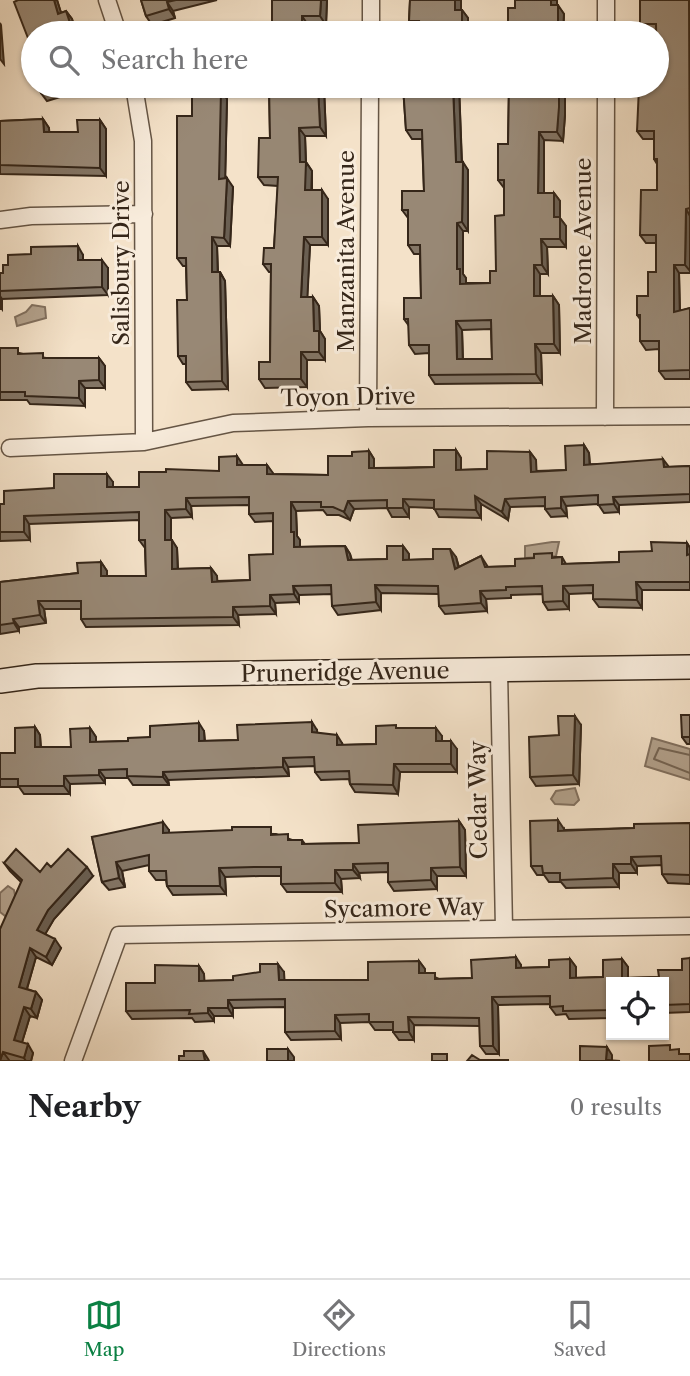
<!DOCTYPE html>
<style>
:root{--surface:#fff;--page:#f2f2f2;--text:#202124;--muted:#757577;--line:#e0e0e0;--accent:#0b8043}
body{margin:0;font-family:"Libre Caslon Text",serif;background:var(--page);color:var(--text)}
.controls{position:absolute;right:21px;bottom:21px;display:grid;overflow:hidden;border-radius:0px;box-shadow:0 2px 5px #0004}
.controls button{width:63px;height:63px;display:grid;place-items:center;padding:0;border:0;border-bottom:2px solid var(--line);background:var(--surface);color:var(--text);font:35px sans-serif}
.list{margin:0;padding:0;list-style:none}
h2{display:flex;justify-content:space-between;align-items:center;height:91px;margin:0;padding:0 28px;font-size:30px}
h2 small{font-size:23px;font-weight:400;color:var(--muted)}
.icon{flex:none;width:38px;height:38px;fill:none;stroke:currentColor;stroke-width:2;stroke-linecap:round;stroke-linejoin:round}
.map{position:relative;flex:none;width:690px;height:1061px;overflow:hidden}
.search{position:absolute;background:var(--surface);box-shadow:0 2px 5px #0004;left:21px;right:21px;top:21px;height:77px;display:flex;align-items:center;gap:18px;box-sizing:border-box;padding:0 24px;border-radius:38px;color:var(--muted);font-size:26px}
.sheet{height:217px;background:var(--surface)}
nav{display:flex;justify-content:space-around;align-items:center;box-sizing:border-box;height:98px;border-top:2px solid var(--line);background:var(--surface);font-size:19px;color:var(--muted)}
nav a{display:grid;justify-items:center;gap:4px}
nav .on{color:var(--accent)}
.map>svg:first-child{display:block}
.water{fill:#b3a28d;stroke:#81705f;stroke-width:2}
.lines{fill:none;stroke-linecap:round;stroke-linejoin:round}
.shore{stroke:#746453;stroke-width:2}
.minor-casing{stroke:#655545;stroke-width:19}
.secondary-casing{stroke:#352619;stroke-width:26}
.minor{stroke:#f8ecdc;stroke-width:16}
.secondary{stroke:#f8ecdc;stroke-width:23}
.wall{fill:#837565;stroke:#352619;stroke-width:2;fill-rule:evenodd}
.shaded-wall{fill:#6a5f52;stroke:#352619;stroke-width:2}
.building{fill:#988875;stroke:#352619;stroke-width:2;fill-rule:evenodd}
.labels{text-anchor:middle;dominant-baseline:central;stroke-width:6;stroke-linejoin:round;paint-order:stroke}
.street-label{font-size:23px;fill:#352619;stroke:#f8ecdc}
</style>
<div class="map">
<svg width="690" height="1061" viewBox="0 0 690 1061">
<rect width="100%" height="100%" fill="#f4e2c9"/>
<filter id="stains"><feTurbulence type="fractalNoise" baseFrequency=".00286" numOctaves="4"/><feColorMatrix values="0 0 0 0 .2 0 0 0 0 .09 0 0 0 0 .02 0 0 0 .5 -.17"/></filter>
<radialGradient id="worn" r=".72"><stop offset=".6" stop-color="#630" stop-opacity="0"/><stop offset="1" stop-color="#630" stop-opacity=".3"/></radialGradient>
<path class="water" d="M32,305l13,2 1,11 -29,8 -2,-9 11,-5z
M552,542h7l-3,14 -31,2v-12z
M652,738l38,11v31l-45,-14z
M575,788l4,12 -5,5 -19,-1 -4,-5 5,-8z
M8,886l6,4 2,10 -7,19 -9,-7v-19z"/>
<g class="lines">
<path class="shore" d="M690,755l-31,-7 -5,11 36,14"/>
<defs>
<path id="minor" d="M107,0l11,33
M371,33v-33
M606,33v-33
M134,86l9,55 1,301
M0,220l31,-4 113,-2
M605,417l1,-331
M368,418l2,-332
M10,448l134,-6 89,-19 135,-5 322,-2
M499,670l5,259
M73,1061l46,-126 571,-9"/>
<path id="secondary" d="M0,681l37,-5 653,-9"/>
</defs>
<use href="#minor" class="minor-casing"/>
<use href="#secondary" class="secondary-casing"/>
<use href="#minor" class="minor"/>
<use href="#secondary" class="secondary"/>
</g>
<path class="wall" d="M57,0l4,13 5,-2 6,8 4,14h-43z
M141,0h76l-44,11 2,7 -23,7 -6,-9z
M272,0h55l-1,25h-18v8h-53l17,-4z
M410,0h51v10h1l6,8v15h-48l-2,-4h-3l-6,-8z
M515,0h42v5l7,9 -1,19h-55l7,-25z
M690,0v273h-11l1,38 10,-3v71h-25l-6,-8v-22l-13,1 -6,-9v-22l-3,-4 11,-19 8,-24v-29h-10l-6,-8 17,-45v-26l-3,-5v-20h-11l-6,-8 19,-44v-54h-10l-6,-9z
M38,86h54l2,4 -19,6 -2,-3 -26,8 -6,-8z
M218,86l1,5 8,8 -2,79 8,9 -3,59h-13l1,26h2l5,9 3,108 -36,1 -6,-8v-18h-3l-5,-8 9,-56 -1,-34h-3l-6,-8 15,-142z
M269,86h54l1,2 2,48h-21l1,26 6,9v19l16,9v46h-18l-3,52h6l6,9 1,25 5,8v21h-18v27l-42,1 -6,-9 11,-17 1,-90h-2l-6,-8 11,-16 4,-62 -14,-1 -6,-8 12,-39z
M403,86h56l3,76 6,8v61h-5v43l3,4v5h24l6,-12 8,-56v-27l-6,-8 10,-36 1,-58h50l6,9v20l-2,26 -19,-1v53h10l6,8v17l6,8v21h-19l1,27h-8v22h13l6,9 1,48h-19l1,30 -107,1 -6,-9v-22l-14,1 -6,-9v-19l-5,-7 17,-21 -1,-44h-6l-6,-9v-27l-6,-8 22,-19 -2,-52h-10l-6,-9zM491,329l1,30h-29l-1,-29z
M43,119l6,9v4h29l22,-12 6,9v47l-106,-2v-53z
M83,255v5l25,8v27l-106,4v10h-2v-36h3l5,-8z
M0,348l23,6 23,4h53l6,8v22h-20v18l-55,-2 -3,-4h-27z
M584,445l5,8 1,11 79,3 21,-1v36l-71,3v7l-15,1 -6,-9 -32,2 1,10 -16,1 -6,-8v-3l-35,1 -2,13 -27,-16v14l-42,-1 -5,-9 -25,-1v10h-17l-5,-9 -33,1 -4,11 -11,-5h-12l-4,-5 -27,1 1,25 3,4v7l45,-1 5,8 2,6 35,-1 16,-13 6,8v6l24,-1 23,-2 3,10 22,-11 7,11 27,-1 40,-9h7l4,7 53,-2 33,-11 35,-8 3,5v42h-48v18l-43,-1 -6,-8v-6l-24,1v15l-21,1 -5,-8v-8l-32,1v3l-25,1 1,12 -42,3 -6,-8v-12l-58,-1v17l-43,5 -6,-9v-12l-33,1v7l-24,1 1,11 -38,1 1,10 -153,2 -5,-8v-10h-37l2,14 -27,4v4l-19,3v-52l78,-9 23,-11 6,9v5h39l-1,-28 -6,-8v-20l-110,4 1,16 -30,1v-37h4l50,-16 59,-6v5h26l80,-16 24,-6h24l6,9 55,1 24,-19 17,-5 5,8v9l60,-1 22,-17 5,8v12l26,-1 43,-17 6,8v11l30,-1zM249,505v9l6,8 18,-1v33l-23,26 -33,1v-5l-6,-8 -33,1 -1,-21 -6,-8v-22l21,-1 -1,-11z
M690,715v29h-3l-5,-7z
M581,725l-2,59 -43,2 -6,-9 29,-42z
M35,727l5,8 1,12h30l19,-19 6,9v5l32,-1 22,-4 54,-6 1,10 33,-1 79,-10v3l25,10 1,2 33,-1 23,-16 43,8v5l15,8v23h-57l-2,22 -43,-2 -5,-8 -1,-5 -28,1 -6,-8v-6l-27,1 1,9 -121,4 1,5h-36l-5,-7h-23v5l-35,1v10h-46l-5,-7h-19v-34h15z
M459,821l6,9 1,46h-29v13l-43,2 -6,-9v-10l-29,1 1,5 -19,1 1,13h-55l-6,-8v-8h-21l-35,1 1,17 -53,1 -6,-9 -1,-6h-10l-7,-9v-6l-27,6 3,16 -16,3 -7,-8 -10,-45 77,-7v3l107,1 16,6h10l3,4 54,-1z
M690,823v61l-22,-1 -6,-9v-9l-25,1v7h-18v14l-53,1 -5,-6h-12l-5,-7h-7l-6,-9 33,-37v1l70,-2z
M4,863l36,9 11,-5 42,9 -39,43 -9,15 16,14 -9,17 -16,-8 -9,32 9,3 6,8 -5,18 -7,-2 -8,26 11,11 -2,8h-31l21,-179 -11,-11z
M690,958v54l-26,1v-31h-53v36l-42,1 -3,-5 -10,1 -6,-8v-3l-52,1 1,49h-13l-6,-8v-20l-66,-1v15h-15l-6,-8v-2h-18l-6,-8 -29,1 1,16 -50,1 -6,-8v-25l-52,1v8h-19v5l-19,1 -3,-4 -60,1 -6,-8 29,-28 44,-17 5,8v7l29,-1 51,-8v8h84l51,-19 6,8v4l14,6 33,-1 49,-13v3l28,-1 21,-8 6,8v11l27,-1 19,-18 6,8v11l31,-1 23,-7z"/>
<path class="shaded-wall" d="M54,0h3l7,22 -6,-8z
M321,0h6l-1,25 -6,-9z
M455,0h6v18l-6,-8z
M551,0h6v14l-6,-9z
M167,2l6,9 2,7 -6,-9z
M558,5l6,9 -1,19 -5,-8z
M462,10l6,8v15h-6z
M66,11l6,8 4,14h-1l-3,-4z
M302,16l6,9v8h-6z
M0,23l1,2 3,39 -4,-5z
M538,25l6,8h-6z
M214,86h4l3,12v-7l6,8 -2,88 -6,-8 -3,-88z
M318,86h5l1,2 2,48 -6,-9z
M453,86h6l3,84 -6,-8z
M559,86l6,9v20l-2,26 -6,-9z
M43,119l6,9 1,13 -6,-9z
M100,120l6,9v47l-6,-8z
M299,128l6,8 1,31v-5l6,9 -1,27 -6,-8 -5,-28z
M539,132l5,8v61l-6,-8z
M463,162l5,8v61l-6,-9z
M227,178l6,9 -3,59 -6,-8z
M322,190l6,9v46l-6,-8z
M554,193l6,8v17l6,8v21l-6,-8 -6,-22z
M686,209l4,7v55l-5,-6z
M457,223l6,8v43l3,4v14l-6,-8 -3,-15z
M212,237l5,9 1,35 -6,-9z
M304,237l6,8 -3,61 -6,-9z
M541,239l6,8 1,27 -6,-9z
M78,246l5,9v13l-5,-8z
M102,260l6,8v27l-6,-8z
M534,265l6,9v31l-6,-9z
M674,265l5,8 1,48 -6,-9z
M220,272l5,9 3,108 -6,-8z
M0,296l2,3v10l-2,-3z
M553,296l6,9 1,48 -6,-9z
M313,297l6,9 1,25 5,8v21l-6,-8 -5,-21z
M456,321l6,9 1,38 -6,-9z
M535,344l6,9 1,30 -6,-9z
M301,352l6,8v27l-6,-8z
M99,358l6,8v22l-6,-8z
M79,381l6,7v18l-6,-8z
M584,445l5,8 1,20 -6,-8z
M456,450l5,8v20l-5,-8z
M369,451l5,8v17l-5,-8z
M530,452l6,8 1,20 -6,-8z
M237,456l6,9h-6z
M663,459l6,8h-5z
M267,465l6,8v9l-6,-8z
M107,474l6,8v13l-6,-8z
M475,496l6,8v14l-5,-8z
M561,497l5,9 1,10 -6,-8z
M613,497l6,8v7l-5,-8z
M186,498l5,8 1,11 -6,-8z
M403,499l6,8v10l-6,-9z
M505,499l5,8 -2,13 -6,-8z
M348,501l6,8 -4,11 -6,-8z
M291,502l5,9 1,25 3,4v15l-6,-8 -3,-15z
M165,510l6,8v30l-6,-8z
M24,516l5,8 1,16 -6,-8z
M172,540l5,8 1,29 -6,-8z
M687,543l3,5v11l-3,-4z
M345,546l5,8 3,14 -5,-8z
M403,546l6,8v14l-6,-8z
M450,549l6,8 5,20 -6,-8z
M101,562l6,9v13l-6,-8z
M211,568l6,8 1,14 -6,-8z
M636,582l6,8v18l-5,-8z
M375,585l6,8v17l-5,-8z
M293,586l6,9v7l-5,-8z
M563,586l6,8v15l-6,-8z
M480,591l6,8 1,12 -6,-8z
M270,595l5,8 1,11 -6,-8z
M38,601l6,8 2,14 -6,-8z
M233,607l5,8 1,10 -6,-8z
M13,619l6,8v4l-5,-8z
M575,716l6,9 -2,59 -6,-9z
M312,722l5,8 1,10 -6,-8z
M199,723l5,8 1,18 -6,-8z
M35,727l5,8 1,21 -6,-9z
M90,728l6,9v14l-6,-9z
M436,728l6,8v13l-6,-8z
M337,735l5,8 1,11 -6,-9z
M451,741l6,8v23l-6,-8z
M283,758l5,9 1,9 -6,-9z
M394,764l6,8 -2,22 -5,-9z
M99,770l6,8v5l-6,-8z
M163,772l5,8 1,5 -6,-8z
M64,776l6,8v10l-6,-8z
M558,820l6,9v10l-6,-8z
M459,821l6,9 1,46 -6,-9z
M163,822l6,8v12l-6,-9z
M631,857l6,9v7l-6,-9z
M116,862l6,9 3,16 -6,-9z
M353,864l6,9 1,5 -7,-8z
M613,864l6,9v14l-6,-9z
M87,867l6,9 -39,43 -11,19 -6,-8 11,-20z
M219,868l6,9 1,17 -6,-8z
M431,868l6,8v13l-6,-9z
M335,870l6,9 1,13 -7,-9z
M55,939l6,9 -9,17 -6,-8z
M30,948l6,9 -11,38 -6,-8z
M516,957l5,8v11l-5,-8z
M570,959l6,8v19l-6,-8z
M622,959l6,8v15l-6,-4z
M419,961l6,8v12l-6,-8z
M278,964l6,8 1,16 -6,-8z
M199,966l5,8 1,15 -6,-8z
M36,992l6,8 -5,18 -6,-9z
M492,997l6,8 1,49 -6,-8z
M228,1000l5,8v8l-5,-8z
M24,1007l6,9 -10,33 -6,-9z
M208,1008l6,8v5l-6,-8z
M335,1015l5,8 1,16 -6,-8z
M408,1017l6,8v15l-5,-8z
M28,1044l5,9 -2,8h-5l-2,-3z
M607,1047l5,8v6l-6,-1z
M288,1049l6,8v4h-6z
M203,1051l5,8 1,2h-4z
M3,1052l6,8v1h-9z"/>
<path class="building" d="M18,0h36l4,14 8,-3 6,18 -12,4h-27v18l-19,-49z
M141,0h35l-9,2 2,7 -23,7z
M272,0h49l-1,16h-18v17h-47v-4h17z
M410,0h45v10h7v23h-40v-2h-4l1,-10h-10z
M515,0h36v5h7v20h-20v8h-30v-25h7z
M640,0h49l1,208 -4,1 -1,56h-11v47l16,-4v62l-31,1v-30h-19v-26h-3v-19h11v-24h8v-37h-16l1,-45h16v-31h-3v-28h-17l2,-44 18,-1 -1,-62h-16z
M38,86h23l-20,7z
M189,86h25l2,5h5l-2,88 8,-1 -3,60 -12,-1v35h8l2,109 -36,1v-26h-8l-1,-56h10l-1,-42h-9v-142h15v-23z
M269,86h49l2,41 -21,1 1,34h6l-1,28h17v47h-18l-3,60h12l1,34h5v21h-18v27h-42v-17h11l1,-98h-8l1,-16h10l4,-71h-20l1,-39h11z
M403,86h50l3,76h7l-1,60 -5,1v46h3v15l30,-1v-12h6l-1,-55 9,-1v-35h-6v-36h10l1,-58h50v21l-2,25h-18l-1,61h16v24h6v22h-19l1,26h-8v31h19l1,48h-19l1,30 -107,1v-30h-20l-1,-26h-4v-21h17l-1,-53h-12v-35h-6v-19h22l-2,-61h-16zM491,320l1,39h-35l-1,-38z
M43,119l1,13h34l-1,-12h23v48l-100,-3v-44z
M78,246v14h24v27l-102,4v-18h3v-8h5v-10l23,-1v-7z
M0,348h18v6l25,-1v5h56v22l-20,1v17l-54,-2v-4h-25z
M584,445v20l79,-6 1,8 26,-1v28l-77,3 1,7 -16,1v-10l-37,2v11l-16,1v-12l-40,2 -3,13 -27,-16 1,14 -42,-1v-9l-31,-1v9h-16v-8l-39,1 -4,11 -11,-5h-12v-5h-30v30h3v15l51,-1 3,14 39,-1v-13h16v14l30,-1v-10h17l5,20 26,-13 4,11 30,-1v-7l19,-1v-4l18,-1v5l10,-1v7l57,-2v-10l33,-1 -1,-9 36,1v12l3,-1v28h-54l1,18 -44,-1v-14l-30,1v15l-20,1 -1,-16 -36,1v3l-26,1 1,12 -42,3 -1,-20 -63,-1 1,17 -44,4 -1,-21 -38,1 1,8 -24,1v11l-37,1v10l-152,2v-18h-43l2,14 -27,4 1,4 -14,2v-43l78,-9 -1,-10 24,-1v14h45l-1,-36h-6v-28l-115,4v16h-24v-28h4v-13l50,-3v-14h53v13h32v-15h27v-3l53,2v-14l18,-1v9h30v9l61,1v-19h24v-4l17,-1v17h37l28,-1v-17h22v20l31,-1v-18l43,1 1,20 35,-2 -1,-24zM249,497v17l24,-1v41l-24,1 1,25 -38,2 -1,-14 -39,1v-29h-7v-30l21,-1v-11z
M681,715h9v22h-8z
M558,716h17l-2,59 -43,2 -1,-40 30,-2z
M312,722v10l25,3v10l39,-1v-18l20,-1v3h40v13h15v23h-57l-1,21 -43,-1 -1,-13 -34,1 -1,-15 -31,1v9l-120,5v5l-36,-1v-7l-28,1v5l-35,1v10h-46v-7h-18v-26h15v-25l20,-1v20h36l-1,-18 20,-1v14l38,-1v-3l22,-1v-11l49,-3v18l39,-1 -1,-15z
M558,820v11l76,-3v-4l56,-1v52l-28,-1 -1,-18 -30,1v7h-18v14l-53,2v-7h-17l-1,-7h-11l-1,-45z
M459,821l1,46 -29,1v12l-43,2v-19l-35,1v6h-18v13l-54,1v-17h-27l-35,1 1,18h-53l-1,-15h-17v-16l-33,7 3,16 -17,4 -10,-45 71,-15v11l69,-3v-3h39v8l17,-1v6h14v4l57,-1 -1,-18z
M16,849l24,23 7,-9 4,4 17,-18 19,18 -39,43 -11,20 18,9 -9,18 -16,-9 -11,39 17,5 -5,17 -7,-2 -10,33 14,4 -4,14 -21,-6 -3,8v-131l22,-49 -18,-17z
M516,957v11l33,-1v-7l21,-1v19l33,-1v-17l19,-1v19l37,-1 -1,-7h24v-11l8,-1v46l-26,1v-23h-53v28l-48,1v-5l-13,1v-11l-58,1 1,49h-13l-1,-28 -71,-1 1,15h-16v-10h-24v-8l-34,1v16l-50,1v-33l-57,1v8h-20v5l-19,1 1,-4 -64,1v-28h29v-18l44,1v15l34,-1v-4l27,-4v-8h18l1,16h89v-18l51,-1v12h16v6l37,-1 -1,-18z
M670,1045v5l9,-1v5h11v7h-41v-15z
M580,1046l27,1 -1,13 14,1h-40z
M267,1049h21v12h-21z
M184,1051h19l2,10h-26v-5h5z
M432,1054h15v7h-15z
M472,1055l8,5h28v1h-41z"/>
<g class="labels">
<g class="street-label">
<text transform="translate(346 251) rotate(-90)">Manzanita Avenue</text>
<text transform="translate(583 251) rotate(-90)">Madrone Avenue</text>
<text transform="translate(121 263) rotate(-90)">Salisbury Drive</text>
<text transform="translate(348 397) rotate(-1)">Toyon Drive</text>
<text transform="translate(345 672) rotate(-1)">Pruneridge Avenue</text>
<text transform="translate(478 800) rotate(-91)">Cedar Way</text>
<text transform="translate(404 908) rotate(-1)">Sycamore Way</text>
</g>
</g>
<rect width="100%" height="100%" filter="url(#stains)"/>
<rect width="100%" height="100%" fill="url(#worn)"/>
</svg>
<div class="controls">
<button><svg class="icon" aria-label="locate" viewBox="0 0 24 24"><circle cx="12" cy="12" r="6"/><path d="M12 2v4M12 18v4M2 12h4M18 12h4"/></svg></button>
</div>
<div class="search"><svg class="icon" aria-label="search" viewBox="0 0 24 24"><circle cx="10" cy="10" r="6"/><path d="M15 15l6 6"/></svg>Search here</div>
</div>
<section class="sheet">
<h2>Nearby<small>0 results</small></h2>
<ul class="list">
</ul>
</section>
<nav>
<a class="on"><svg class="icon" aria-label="map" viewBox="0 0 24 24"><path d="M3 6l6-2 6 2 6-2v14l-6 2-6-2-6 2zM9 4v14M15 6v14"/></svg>Map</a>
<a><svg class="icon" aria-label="directions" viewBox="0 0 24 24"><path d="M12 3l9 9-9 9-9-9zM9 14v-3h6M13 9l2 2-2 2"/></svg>Directions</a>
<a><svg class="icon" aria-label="saved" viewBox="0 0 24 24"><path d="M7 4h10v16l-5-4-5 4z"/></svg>Saved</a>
</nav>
